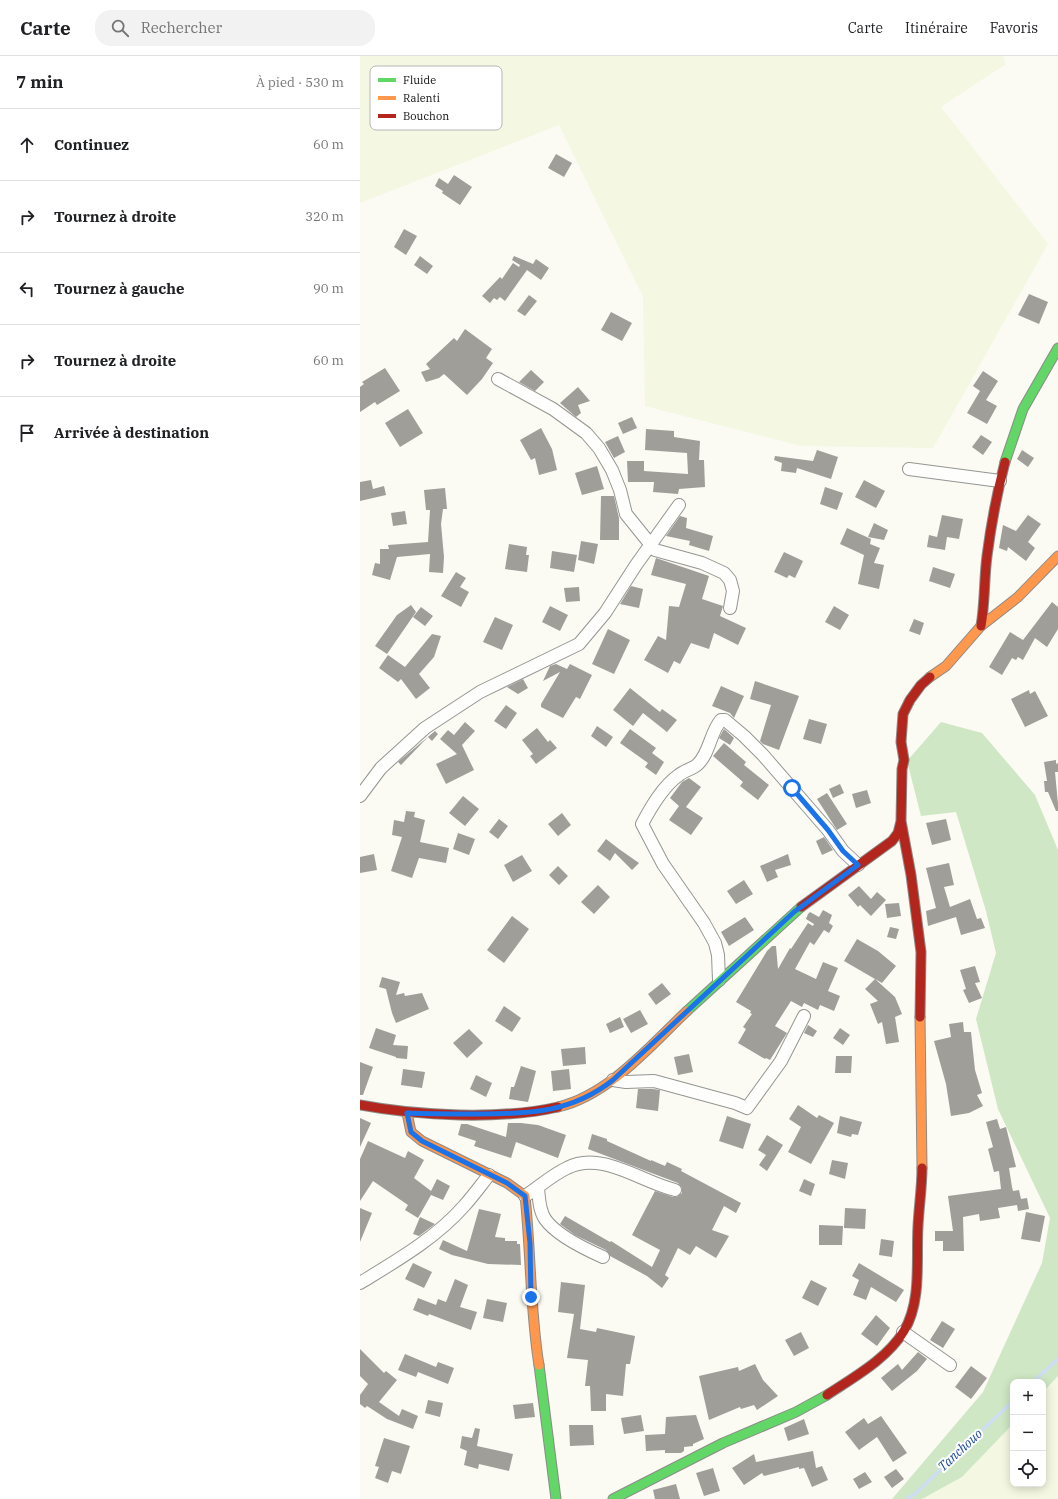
<!DOCTYPE html>
<html lang="fr">
<meta charset="utf-8">
<style>
:root{--surface:#fff;--page:#f2f2f2;--text:#202124;--muted:#757577;--line:#e0e0e0}
body{margin:0;font-family:"IBM Plex Serif",serif;background:var(--page);color:var(--text)}
.controls{position:absolute;right:12px;bottom:12px;display:grid;overflow:hidden;border-radius:8px;box-shadow:0 2px 10px #0003}
.controls button{width:36px;height:36px;display:grid;place-items:center;padding:0;border:0;border-bottom:1px solid var(--line);background:var(--surface);color:var(--text);font:20px sans-serif}
.stop{position:absolute;width:12px;height:12px;margin:-9px;border:3px solid #1a73e8;border-radius:50%;background:#fff}
.stop.end{background:#1a73e8;border-color:#fff;box-shadow:0 1px 4px #0008}
.list{margin:0;padding:0;list-style:none}
h2{display:flex;justify-content:space-between;align-items:center;height:52px;margin:0;padding:0 16px;font-size:17px}
h2 small{font-size:13px;font-weight:400;color:var(--muted)}
.list li{display:grid;grid-template-columns:26px 1fr auto;gap:12px;align-items:center;box-sizing:border-box;height:72px;padding:0 16px;border-top:1px solid var(--line)}
.list b{display:block;font-size:15px;white-space:nowrap}
.list em{font-size:13px;font-style:normal;color:var(--muted)}
.icon{flex:none;width:22px;height:22px;fill:none;stroke:currentColor;stroke-width:2;stroke-linecap:round;stroke-linejoin:round}
.map{position:relative;flex:none;width:698px;height:1443px;overflow:hidden}
header{display:flex;align-items:center;gap:24px;box-sizing:border-box;height:56px;padding:0 20px;background:var(--surface);border-bottom:1px solid var(--line)}
header strong{font-size:19px}
nav{display:flex;gap:22px;margin-inline-start:auto;font-size:14px}
.search{width:280px;height:36px;background:var(--page);display:flex;align-items:center;gap:10px;box-sizing:border-box;padding:0 14px;border-radius:16px;color:var(--muted);font-size:15px}
main{display:flex}
aside{flex:1;background:var(--surface)}
.map>svg:first-child{display:block}
.farmland{fill:#f4f7e1}
.forest{fill:#cfe7c4}
.lines{fill:none;stroke-linecap:round;stroke-linejoin:round}
.stream{stroke:#cddef3;stroke-width:3.5}
.building{fill:#9f9e99}
.street-casing{stroke:#959592;stroke-width:14}
.fast-casing{stroke:#8b8b88;stroke-width:11}
.slow-casing{stroke:#8b8b88;stroke-width:11}
.jam-casing{stroke:#8b8b88;stroke-width:11}
.street{stroke:#fefefd;stroke-width:12}
.fast{stroke:#63d668;stroke-width:9}
.slow{stroke:#ff974d;stroke-width:9}
.jam{stroke:#b3261e;stroke-width:9}
.route{stroke:#1a73e8;stroke-width:5}
.labels{text-anchor:middle;dominant-baseline:central;stroke-width:4;stroke-linejoin:round;paint-order:stroke}
.water-label{font-size:13px;font-style:italic;fill:#204b98;stroke:#fff}
.key{fill:#fff;stroke:#b7b7b7;stroke-width:1}
.key-label{font-size:11px;fill:#0e0e0e}
</style>
<header>
<strong>Carte</strong>
<div class="search"><svg class="icon" aria-label="search" viewBox="0 0 24 24"><circle cx="10" cy="10" r="6"/><path d="M15 15l6 6"/></svg>Rechercher</div>
<nav><a>Carte</a><a>Itinéraire</a><a>Favoris</a></nav>
</header>
<main>
<aside>
<h2>7 min<small>À pied · 530 m</small></h2>
<ul class="list">
<li><svg class="icon" aria-label="ahead" viewBox="0 0 24 24"><path d="M12 20V5M6 11l6-6 6 6"/></svg><div><b>Continuez</b></div><em>60 m</em></li>
<li><svg class="icon" aria-label="right" viewBox="0 0 24 24"><path d="M7 20v-9h11M14 6l5 5-5 5"/></svg><div><b>Tournez à droite</b></div><em>320 m</em></li>
<li><svg class="icon" aria-label="left" viewBox="0 0 24 24"><path d="M17 20v-9H6M10 6l-5 5 5 5"/></svg><div><b>Tournez à gauche</b></div><em>90 m</em></li>
<li><svg class="icon" aria-label="right" viewBox="0 0 24 24"><path d="M7 20v-9h11M14 6l5 5-5 5"/></svg><div><b>Tournez à droite</b></div><em>60 m</em></li>
<li><svg class="icon" aria-label="arrive" viewBox="0 0 24 24"><path d="M6 21V4h12l-3 4 3 4H6"/></svg><div><b>Arrivée à destination</b></div></li>
</ul>
</aside>
<div class="map">
<svg width="698" height="1443" viewBox="0 0 698 1443">
<rect width="100%" height="100%" fill="#fbfbf4"/>
<path class="farmland" d="M0,0h643l3,8 -65,43 107,137 -115,204 -132,-2 -156,-40 -2,-109 -84,-172 -199,78z
M698,1320v123h-136l40,-22 51,-53v60h30v-92z"/>
<path class="forest" d="M581,666l41,11 53,62 23,55v526l-15,16v-10h-30v42l-51,53 -40,22h-30l91,-107 59,-129 8,-45 -52,-109 -22,-90 20,-66 -10,-42 -30,-99 -35,4 -14,-55z"/>
<g class="lines">
<path class="stream" d="M673,1326l25,-23
M547,1443l9,-6 97,-92"/>
</g>
<path class="building" d="M196,98l16,9 -8,14 -16,-9z
M94,119l18,12 -12,18 -18,-12 1,-2 -8,-5 4,-8 9,6z
M44,173l13,7 -11,19 -12,-8z
M60,200l13,10 -6,8 -13,-9z
M154,200l19,8 3,-5 13,9 -8,12 -14,-10 -22,31 -5,-4 -3,3 -3,-2 -4,5 -8,-7 18,-19 2,2 11,-16 6,4 1,-2 -8,-5z
M669,238l19,8 -9,22 -21,-9z
M169,239l8,6 -12,15 -8,-5z
M251,256l21,11 -10,18 -21,-11z
M105,273l27,20 -6,9 7,5 -11,16 -15,16 -23,-21 -5,4 -13,4 -5,-10 9,-3 -4,-5 28,-26 3,3z
M25,312l15,23 -23,14 -2,-3 -15,10v-25l4,-3 -2,-2z
M171,314l13,12 -9,9 -16,-9z
M623,315l15,10 -12,19 11,6 -10,18 -20,-11 13,-22 -7,-5z
M218,331l12,14 -12,4 3,8 -5,4 -16,-14z
M48,353l15,24 -23,14 -15,-24z
M272,361l5,11 -14,6 -5,-11z
M181,372l11,21 5,21 -18,5 -4,-17 -4,2 -11,-20z
M286,373l28,2v6l26,4 -1,19h5l1,27 -26,2 -1,5 -25,-2 1,-10h-26l-1,-21h17v10l44,3 -1,-21 -42,-3z
M621,379l11,7 -9,13 -11,-8z
M258,380l7,16 -11,6 -9,-16z
M457,394l21,7 -7,22 -34,-11 -1,5 -15,-2 1,-8 -8,-3 1,-4 38,5z
M662,394l12,8 -6,9 -11,-8z
M237,410l7,23 -22,6 -7,-22z
M11,424l2,9 11,-3 2,9 -26,6v-19z
M504,424l21,11 -9,17 -21,-11z
M465,431l18,6 -6,17 -17,-6z
M85,432l2,21h-4l-2,15 3,33 -1,16 -14,-1 1,-18 -33,3 -7,23 -18,-5 3,-12 5,1v-15h9l-1,-4 40,-3 2,-32h-4l-2,-20z
M241,440h13l5,22v22h-19z
M45,455l2,13 -14,2 -2,-13z
M582,459l21,4 -4,20 -12,-2 -2,13 -18,-3 2,-12 8,2z
M668,459l13,9 -13,18 7,6 -9,13 -18,-14 -1,4 -8,-3 4,-23 13,6z
M320,460l7,2 -1,10 27,8 -4,15 -20,-6 1,-4 -24,-5z
M514,467l14,7 -4,10 -16,-3z
M487,472l24,11 -1,5 10,4 -6,15 10,2 -5,24 -21,-5 6,-29 -24,-11z
M221,485l17,3 -4,20 -16,-4z
M149,488l18,3 -1,8h3l-2,17 -22,-3z
M192,495l25,4 -3,17 -24,-4z
M424,496l19,9 -8,17 -6,-3 -2,3 -13,-6z
M296,502l53,18 -7,23 21,7 -3,10 26,12 -8,17 -24,-12 -5,16 -18,-6 -11,21 -6,-3 -6,12 -24,-13 14,-24 8,4 3,-34 10,1 7,-23 -35,-9z
M573,511l22,7 -5,14 -21,-7z
M96,516l10,6 -6,9 9,5 -8,15 -20,-11z
M271,530l12,3 -4,19 -19,-4z
M219,531l1,14 -14,1 -2,-14z
M692,546l6,5v22l-11,18 -12,-9 -12,22 -5,-3 -2,3 -4,-2 -10,17 -13,-8 21,-35 13,8z
M51,549l5,7 -29,42 -12,-8 22,-31z
M190,550l18,9 -8,16 -18,-9z
M474,550l15,9 -9,15 -15,-8z
M61,551l12,9 -8,10 -12,-9z
M135,561l18,8 -11,25 -19,-8z
M554,563l10,4 -4,12 -11,-4z
M248,573l22,11 -16,34 -22,-10z
M72,578l9,2 -7,21 -15,17 11,14 -14,11 -15,-20 -3,3 -19,-14 9,-13 17,12z
M196,608l11,5 3,-5 22,11 -12,24 -4,-2 -13,21 -22,-11v-3l19,-32 -17,9 7,-15z
M163,623l5,9 -10,6 -11,-7z
M395,625l44,15 -20,54 -16,-6 -3,-3 11,-36 -21,-6z
M361,630l23,10 -10,22 -4,-5 -18,-7z
M270,632l30,24 2,-3 15,11 -10,12 -24,-19 -10,13 -20,-16z
M669,634l1,4 5,-3 13,25 -23,11 -14,-28z
M146,649l11,8 -11,16 -12,-8z
M449,663l18,5 -6,20 -18,-5z
M105,666l10,9 -13,14 12,25 -28,14 -10,-20 21,-10 -17,-15 8,-9 6,5z
M237,670l16,11 -7,10 -15,-11z
M177,672l11,14 2,-2 7,8 -21,16 -6,-8 3,-2 -11,-14z
M270,673l26,19 -4,5 12,9 -8,13 -11,-8 3,-4 -28,-20z
M364,673l10,9 -4,7 -11,-7z
M75,675l3,3 -6,7 -4,-4 -27,28 -3,-3z
M364,687l22,19 -2,3 25,20 -11,15 -18,-14 3,-4 -30,-26z
M696,704v4l2,-1v9h-3l3,32v7h-2l-8,-19h-3l-1,-11h3l-3,-19z
M329,722l12,9 -15,20 17,11 -12,17 -22,-15 10,-14 -9,-8 12,-16z
M480,728l4,9 -11,5 -4,-9z
M507,734l4,13 -15,5 -4,-14z
M467,737l20,31 -10,6 -20,-31z
M103,740l16,13 -14,17 -16,-13z
M46,755l9,1 -1,5 11,3 -5,22 29,6 -3,15 -27,-5 -7,20 -21,-7 11,-34 -10,-2 2,-15 10,2z
M202,757l9,12 -13,11 -10,-12z
M139,763l9,7 -10,13 -9,-7z
M586,763l5,21 -19,5 -6,-22z
M98,777l17,6 -6,16 -16,-6z
M464,781l9,13 -11,5 -6,-14z
M246,783l13,10 20,14 -7,7 -17,-17 -5,8 -13,-10z
M14,798l3,16 -17,3v-16z
M428,798l3,11 -16,5 3,7 -11,5 -7,-16z
M162,799l10,16 -19,11 -9,-17z
M589,807l5,22 -10,2 6,20 20,-8 7,20 4,-1 4,10 -24,7 -5,-18 -28,9 -2,-15 10,-3 -10,-40z
M198,810l10,10 -9,9 -10,-10z
M384,824l9,14 -17,10 -9,-13z
M238,829l12,12 -16,17 -13,-12z
M499,830l12,13 6,-7 9,8 -15,16 -11,-11 -2,2 -10,-12z
M539,847l2,13 -14,2 -2,-14z
M463,854l9,5 -3,8 4,3 -4,7 -5,-3 -10,15 -4,-3 -15,27 21,10 7,-17 15,6 -10,23 12,5 -6,15 -14,-6 -2,5 -14,-7 -2,4 -11,-6 -16,25 12,7 -17,27 -4,-2 -1,1 -27,-16 8,-14 -3,-2 9,-13 -2,-1 1,-2 -15,-9 31,-51 5,-5h4l2,23 12,-21 1,1 17,-26 5,3 1,-2 -8,-5 2,-5 2,-2 9,5z
M152,860l17,13 -25,34 -17,-13z
M385,861l9,13 -25,16 -8,-14z
M530,871l9,2 -3,10 -9,-2z
M497,883l21,12 18,15 -14,17 -7,-4 20,18 7,17 -7,3 4,25 -13,2 -4,-22 -4,2 -8,-20 8,-3 -13,-12 10,-10 -31,-18z
M615,910l5,16 -5,1 7,15 -13,5 -6,-13 3,-1 -6,-19z
M22,921l18,5 -4,13 8,-2 1,3 17,-3 7,16 -33,14 -4,-10 -6,-24 -7,-2z
M302,927l9,11 -15,11 -8,-11z
M144,950l17,12 -9,14 -17,-11z
M280,954l8,14 -17,9 -8,-14z
M260,961l4,10 -14,6 -4,-9z
M603,966l1,10h7l4,38 7,23 -5,2 6,11 -14,7 -18,3 -5,-32 -12,-43 17,-4 -2,-13z
M448,969l9,6 -4,6 -9,-4z
M16,972l20,7 -3,10 15,1 -1,13 -11,-1v-1l-27,-9z
M480,972l10,7 -7,10 -10,-7z
M109,973l14,14 -16,15 -14,-15z
M225,991l1,17 -23,2 -2,-17z
M329,998l4,18 -15,3 -4,-18z
M476,1000h16l-1,17h-16z
M0,1006l13,5 -10,28h-3z
M161,1010l15,5 -8,31 -19,-3 2,-12h3z
M43,1013l22,3 -3,16 -21,-3z
M209,1013l2,20 -18,2 -2,-20z
M116,1019l16,8 -6,14 -16,-8z
M278,1033h15l7,1 -2,21 -22,-3z
M438,1049l19,13 2,-3 15,8 -23,41 -23,-12 13,-25 -12,-8z
M367,1060l24,8 -8,25 -24,-8z
M480,1060l22,6 -4,13 -6,-1 -1,3 -14,-4z
M0,1062l11,5 -11,24z
M637,1063l3,10 6,-2 10,40 -7,1 3,19 1,4 6,-1 2,9 6,-1 2,11 -11,2 -1,-6 -19,3 2,10 -20,3 -1,-7 -16,3 1,34h-21v-10h-8v-10h18l-5,-35 53,-7 -2,-18 -5,1 -6,-23 5,-2 -7,-25z
M148,1067h13l17,2 28,10 -8,23 -42,-16 -5,16 -37,-12 2,-5 -18,-6 3,-11h6l39,13z
M232,1078l15,5v2l44,20v-1l14,6 2,-4 15,7 -1,2 60,32 -5,10 -12,-7 -12,24 17,6 -13,22 -20,-12 -6,9 -12,-7 -13,27 4,3 -7,10 -15,-12 -37,-20 -4,-6 -31,-15 -15,-11 5,-8 45,26 1,-1 41,26 8,-17 -28,-15 23,-44 18,6h4l5,-4v-5l-4,-5 -90,-34z
M407,1079l16,10 -16,26 -8,-6 7,-10 -8,-5z
M8,1085l37,17 3,-7 16,9 -10,18 17,13 6,-12 13,7 -7,14 -12,-5 -13,23 -13,-8 3,-5 -35,-24 -13,20v-42z
M472,1104l16,3 -3,16 -16,-5z
M444,1123l11,5 -4,12 -12,-5z
M0,1152l12,5 -12,29z
M485,1152l21,1 -1,20 -21,-1z
M119,1153l22,5 -6,23 10,1v3h12v3h3l1,21 -33,-1 -36,-9 -13,-6 4,-9 24,11z
M666,1156l19,4 -5,26 -19,-3z
M60,1161l15,7 -16,12 -6,-2z
M459,1169l24,1 -1,19h-23z
M521,1183l13,2 -2,16 -13,-2z
M53,1207l19,9 -8,16 -19,-9z
M499,1207l45,27 -8,12 -25,-15 -5,13 -13,-5 6,-15 -7,-4z
M95,1223l13,6 -8,22 17,5 -6,18 -42,-16 -1,2 -15,-6 5,-12 18,7 2,-6 8,3z
M451,1224l16,8 -9,18 -16,-8z
M201,1226l24,3 -5,44 16,3 1,-4 38,8 -5,28h-4l-3,32 -17,-2v17h-15l-1,-25h-5l3,-26 -21,-2 7,-44 -16,-2z
M127,1243l20,4 -4,19 -20,-4z
M516,1259l14,13 -13,18 -16,-12z
M582,1265l13,8 -12,19 -13,-8z
M441,1276l8,16 -15,8 -9,-16z
M0,1293l24,24 2,-2 11,9 -18,22 20,14 3,-7 16,7 -5,13 -26,-10 -20,-13 -2,2 -5,-4v-9l8,-11 -8,-8z
M558,1296l9,7 -10,12 -25,20 -11,-13 17,-14 4,6z
M45,1298l31,13 2,-5 16,6 -6,16 -30,-12 -2,5 -18,-7z
M395,1308l8,16 15,16 -21,14 -3,-5 -13,4 -1,-2 -31,13 -10,-44 39,-9 1,4z
M611,1310l16,12 -16,21 -16,-12z
M68,1344l15,3 -3,14 -15,-4z
M173,1347l2,14 -20,2 -2,-14z
M281,1359l3,16 -20,3 -3,-16z
M336,1359l8,24 -11,5v2l-9,1v4l-3,2h-16v-3l-19,1 -1,-16 20,-1 1,-17z
M521,1360l26,37 -14,9 -16,-25 -18,13 -14,-18 19,-14 4,6z
M444,1363l5,15 -21,7 -4,-13z
M209,1369h24l1,20 -24,1z
M115,1372l5,1 -3,17 36,8 -4,17 -30,-7 -1,5 -14,-4 3,-14 -7,-3 2,-12 10,2z
M24,1382l26,8 -9,28 -9,-3 -4,12 -13,-5 4,-11 -4,-1z
M453,1395l3,17 6,-2 6,14 -16,7 -8,-19 -5,1v-2l-35,9 -2,-3 -18,12 -12,-17 22,-14 2,8z
M353,1412l7,23 -16,5 -8,-23z
M536,1413l8,10 -12,9 -8,-11z
M505,1416l7,10 -13,7 -6,-10z
M316,1428l4,15h-25l-2,-9z"/>
<g class="lines">
<defs>
<path id="street" d="M138,323l55,30 33,24 13,15 13,22 8,20 6,24 29,36 47,13 22,10 6,7 3,11 -3,17
M549,413l91,12
M0,740l21,-28 44,-40 55,-36 99,-48 26,-31 31,-48 43,-60
M359,924l-1,-25 -3,-12 -11,-20 -41,-59 -21,-40c9,-17 21,-38 37,-49 6,-5 14,-6 19,-11 12,-12 12,-31 23,-44h4l19,16 19,19 65,75 15,21 15,14
M253,1024l13,2 28,-1 81,22 12,5 34,-47 23,-45
M178,1132c1,10 1,22 7,31 11,16 40,30 58,38
M165,1140c14,-9 27,-21 42,-28 34,-18 74,14 108,22
M0,1227c36,-22 76,-45 104,-77 9,-10 17,-21 25,-31
M543,1276l47,33"/>
<path id="fast" d="M645,406l18,-53 35,-61
M327,955l114,-104
M179,1309l17,134
M253,1443l110,-56 73,-31 31,-17"/>
<path id="slow" d="M570,621l16,-11 35,-40 37,-29 40,-41
M560,961l2,151
M198,1051c51,-12 92,-61 129,-96
M47,1057l4,19 11,9 85,42 18,13c6,56 5,114 14,169"/>
<path id="jam" d="M621,570c4,-23 3,-47 6,-70 4,-31 10,-63 18,-94
M541,765l10,54 10,77 -1,65
M441,851l91,-66 6,-8 3,-12 1,-52 2,-9 -3,-18 2,-28 7,-14 11,-15 9,-8
M0,1049c58,11 141,15 198,2
M467,1339c27,-18 60,-36 77,-64 18,-30 12,-71 14,-105 1,-20 4,-39 4,-58"/>
</defs>
<use href="#street" class="street-casing"/>
<use href="#fast" class="fast-casing"/>
<use href="#slow" class="slow-casing"/>
<use href="#jam" class="jam-casing"/>
<use href="#street" class="street"/>
<use href="#fast" class="fast"/>
<use href="#slow" class="slow"/>
<use href="#jam" class="jam"/>
</g>
<g class="lines">
<path class="route" d="M171,1241l-1,-54 -5,-47 -18,-13 -85,-42 -11,-9 -4,-19c23,1 47,1 70,1 52,0 94,-1 136,-34l181,-168 64,-47 -15,-14 -15,-21 -36,-42"/>
</g>
<g class="labels">
<g class="water-label">
<text transform="translate(600 1394) rotate(-43)">Tanchouo</text>
</g>
</g>
<rect x="10" y="10" width="132" height="64" rx="6" class="key"/>
<rect x="18" y="22" width="18" height="4" fill="#63d668"/>
<rect x="18" y="40" width="18" height="4" fill="#ff974d"/>
<rect x="18" y="58" width="18" height="4" fill="#b3261e"/>
<g class="key-label">
<text x="43" y="28">Fluide</text>
<text x="43" y="46">Ralenti</text>
<text x="43" y="64">Bouchon</text>
</g>
</svg>
<div class="controls">
<button>+</button>
<button>−</button>
<button><svg class="icon" aria-label="locate" viewBox="0 0 24 24"><circle cx="12" cy="12" r="6"/><path d="M12 2v4M12 18v4M2 12h4M18 12h4"/></svg></button>
</div>
<div class="stop" style="left:432px;top:732px"></div>
<div class="stop end" style="left:171px;top:1241px"></div>
</div>
</main>
